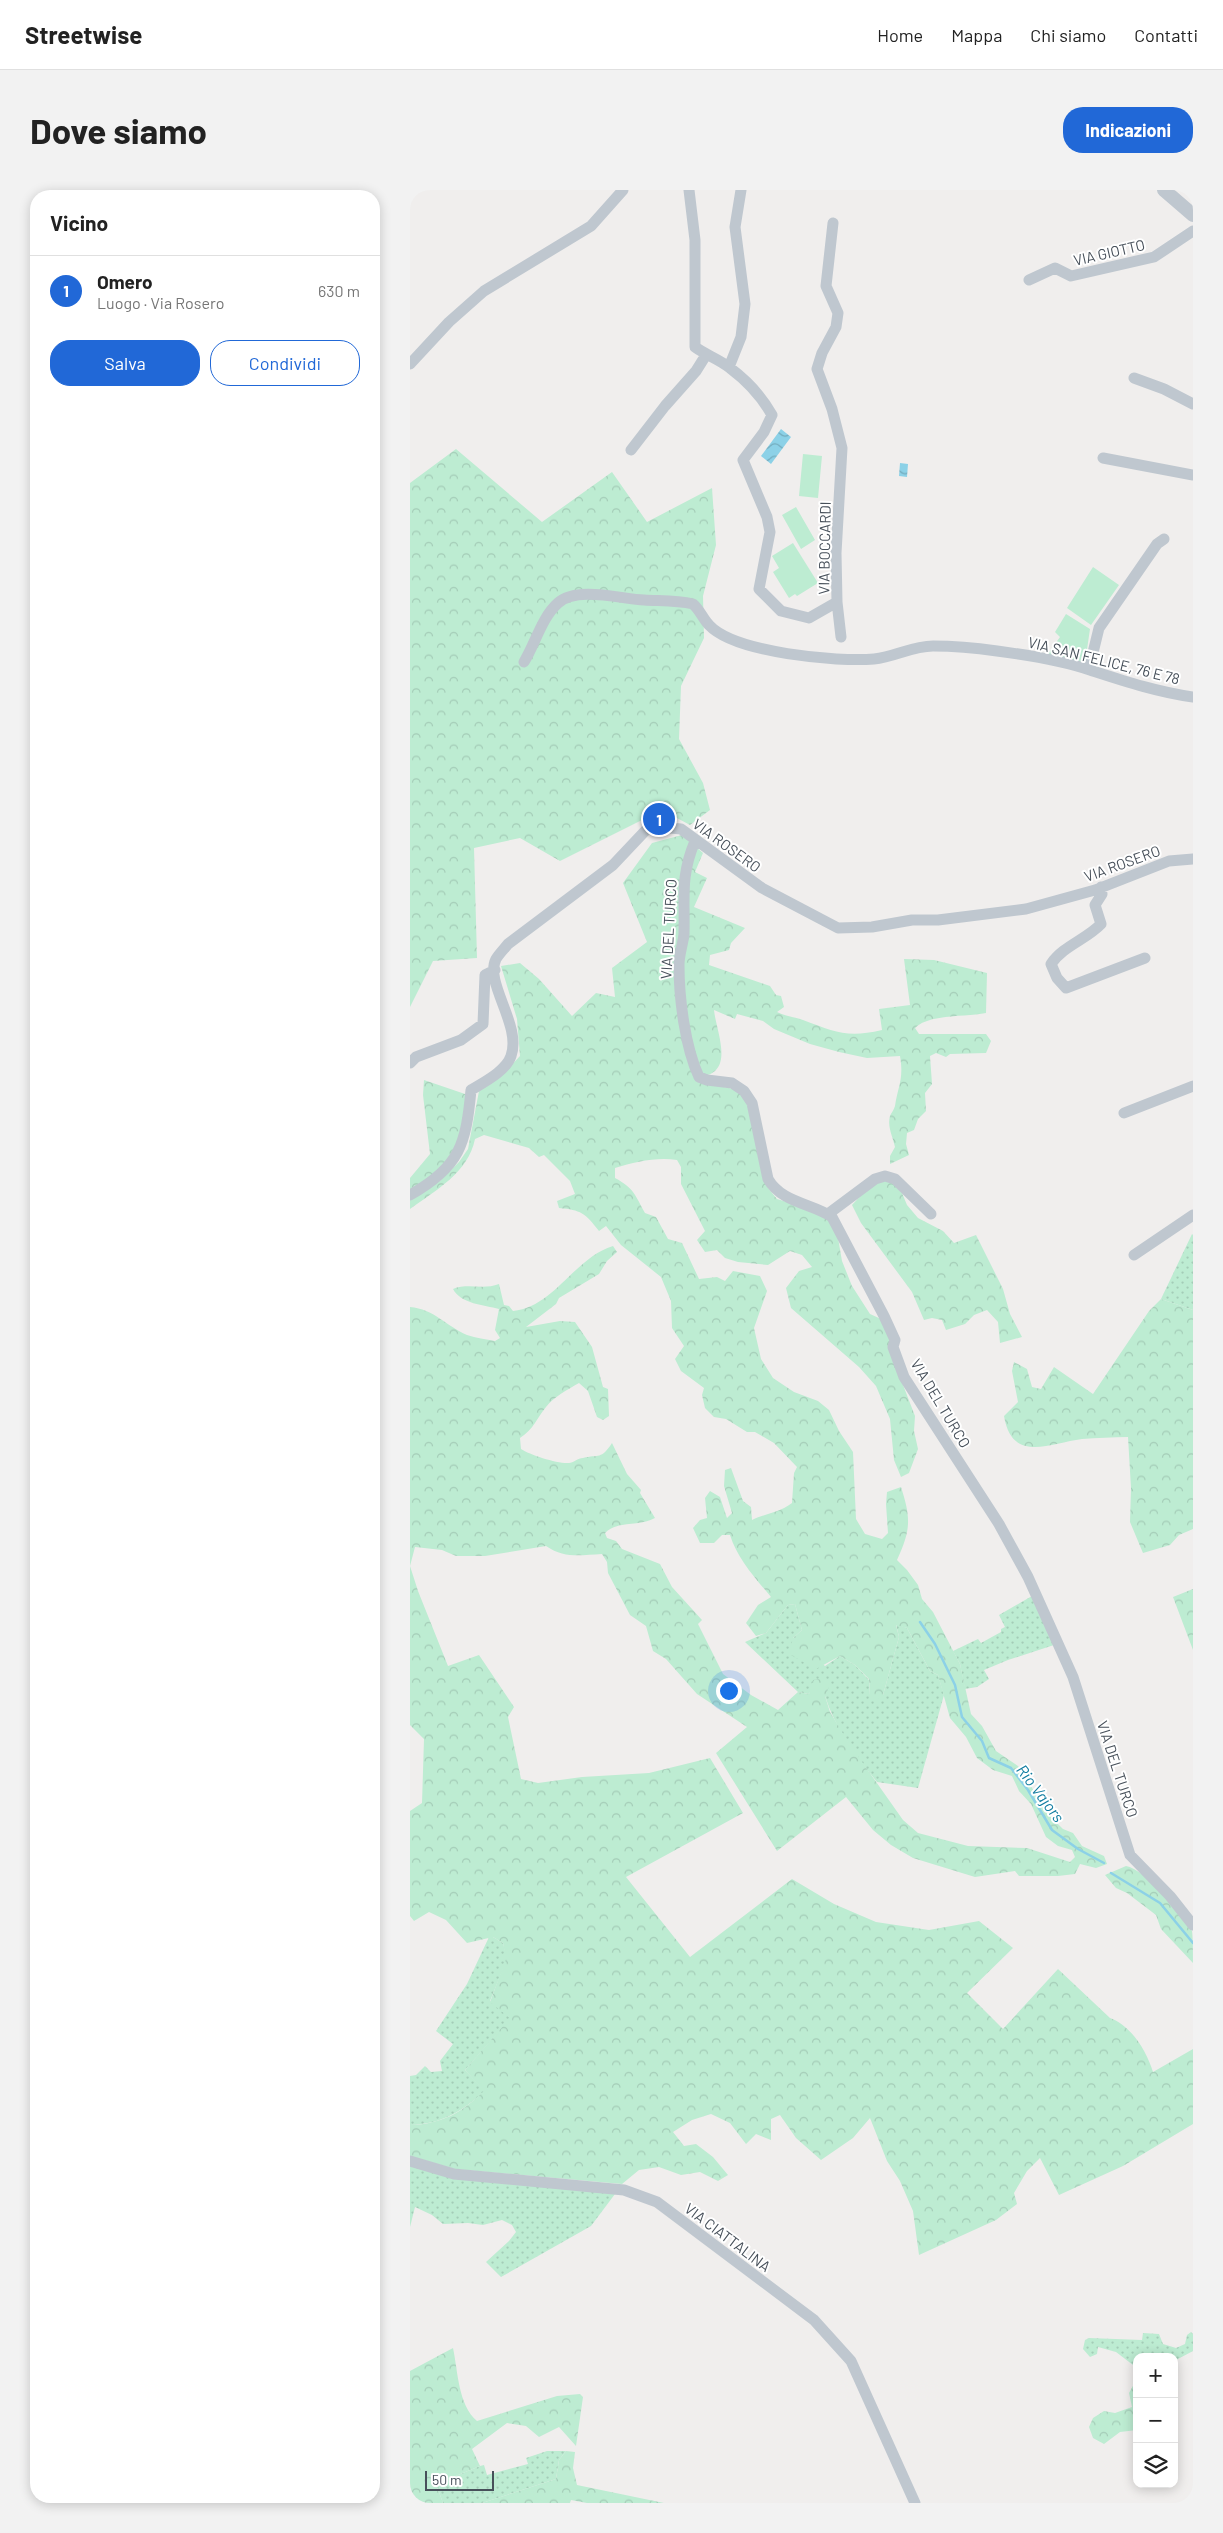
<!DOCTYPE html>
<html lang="it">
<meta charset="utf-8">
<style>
:root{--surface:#fff;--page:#f2f2f2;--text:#222;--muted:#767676;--line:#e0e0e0;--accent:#2168d7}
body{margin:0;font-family:Barlow,sans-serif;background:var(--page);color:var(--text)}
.controls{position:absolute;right:15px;bottom:15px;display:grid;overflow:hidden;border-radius:10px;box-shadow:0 2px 12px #0003}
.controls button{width:45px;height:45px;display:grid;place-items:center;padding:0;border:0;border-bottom:1px solid var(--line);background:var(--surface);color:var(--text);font:25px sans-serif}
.scale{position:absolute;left:15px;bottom:12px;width:69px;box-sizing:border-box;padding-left:5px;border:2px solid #47505a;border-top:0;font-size:14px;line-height:18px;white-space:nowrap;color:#47505a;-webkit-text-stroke:4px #fff;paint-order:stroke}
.you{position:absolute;left:318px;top:1500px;width:18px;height:18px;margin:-12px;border:4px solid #fff;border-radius:50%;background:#1a73e8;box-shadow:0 0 0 8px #1a73e833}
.badge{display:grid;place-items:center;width:32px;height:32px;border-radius:50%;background:var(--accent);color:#fff;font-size:16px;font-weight:700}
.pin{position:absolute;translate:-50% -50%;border:2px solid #fff;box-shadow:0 1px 5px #0006}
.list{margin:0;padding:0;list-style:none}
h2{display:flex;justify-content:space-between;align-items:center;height:65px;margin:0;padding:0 20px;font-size:21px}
h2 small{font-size:16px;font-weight:400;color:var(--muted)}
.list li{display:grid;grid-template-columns:32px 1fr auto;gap:15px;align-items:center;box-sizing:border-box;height:70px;padding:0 20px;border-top:1px solid var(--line)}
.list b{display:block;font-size:19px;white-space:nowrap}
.list p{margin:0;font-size:16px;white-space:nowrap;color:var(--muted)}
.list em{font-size:16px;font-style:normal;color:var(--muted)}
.actions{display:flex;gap:10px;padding:15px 20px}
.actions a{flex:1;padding:11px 0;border:1px solid var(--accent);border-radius:20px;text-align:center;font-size:18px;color:var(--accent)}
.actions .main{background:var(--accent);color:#fff}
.icon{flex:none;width:28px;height:28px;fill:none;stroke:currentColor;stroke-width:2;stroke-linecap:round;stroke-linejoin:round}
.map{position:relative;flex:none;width:783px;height:2313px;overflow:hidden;border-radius:20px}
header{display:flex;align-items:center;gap:30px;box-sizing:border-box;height:70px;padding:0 25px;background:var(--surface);border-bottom:1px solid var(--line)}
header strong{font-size:24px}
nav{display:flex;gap:28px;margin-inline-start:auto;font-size:18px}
.intro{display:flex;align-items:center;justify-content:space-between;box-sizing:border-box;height:120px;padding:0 30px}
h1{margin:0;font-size:35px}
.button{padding:12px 22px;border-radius:20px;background:var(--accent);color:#fff;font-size:18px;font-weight:700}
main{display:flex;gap:30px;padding:0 30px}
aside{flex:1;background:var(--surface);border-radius:20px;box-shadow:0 2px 12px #0003}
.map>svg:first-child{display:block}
.grass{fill:url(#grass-dots)}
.forest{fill:url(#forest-crowns)}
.park{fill:#bdecd2}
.water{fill:url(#water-waves)}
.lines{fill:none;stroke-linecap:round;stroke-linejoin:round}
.stream{stroke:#8cd1e7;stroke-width:2.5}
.minor{stroke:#bfc7cf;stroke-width:11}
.tertiary{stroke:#bfc7cf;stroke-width:14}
.labels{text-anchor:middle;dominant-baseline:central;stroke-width:4;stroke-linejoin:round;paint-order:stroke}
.street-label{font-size:15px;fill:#47505a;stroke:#fff}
.water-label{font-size:16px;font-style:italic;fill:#127da1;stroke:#fff}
</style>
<header>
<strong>Streetwise</strong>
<nav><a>Home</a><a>Mappa</a><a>Chi siamo</a><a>Contatti</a></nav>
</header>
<div class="intro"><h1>Dove siamo</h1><a class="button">Indicazioni</a></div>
<main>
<aside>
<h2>Vicino<small></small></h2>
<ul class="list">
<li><span class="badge">1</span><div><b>Omero</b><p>Luogo · Via Rosero</p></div><em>630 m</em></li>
</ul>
<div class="actions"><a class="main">Salva</a><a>Condividi</a></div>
</aside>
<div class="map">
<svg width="783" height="2313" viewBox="0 0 783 2313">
<defs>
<pattern id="grass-dots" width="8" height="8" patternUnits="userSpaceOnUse" patternTransform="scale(1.25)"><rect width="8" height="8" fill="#bdecd2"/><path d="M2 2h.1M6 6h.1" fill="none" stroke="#a4ccb7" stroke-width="1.8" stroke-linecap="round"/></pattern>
<pattern id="forest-crowns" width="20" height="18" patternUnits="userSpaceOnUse" patternTransform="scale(1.25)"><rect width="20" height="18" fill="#bdecd2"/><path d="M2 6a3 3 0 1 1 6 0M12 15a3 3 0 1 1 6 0" fill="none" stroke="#a4ccb7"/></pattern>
<pattern id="water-waves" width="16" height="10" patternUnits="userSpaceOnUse" patternTransform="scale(1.25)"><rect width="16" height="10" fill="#8cd1e7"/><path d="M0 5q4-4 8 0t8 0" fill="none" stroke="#74acbe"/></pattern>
</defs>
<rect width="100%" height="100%" fill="#f0eeed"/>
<path class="grass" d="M782,1044l1,1v75l-32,-11z
M622,1406l22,49 -46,15 -24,10 5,9 -12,8 -12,2 -5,-25 -7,-13 25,-12 3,4 20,-11v-3l4,-2 -6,-12z
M385,1414l7,26 -9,8 32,28 15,-10 15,9 14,15 1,15h13l16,-58 -3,-13 11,4 23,43 8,4 6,20 -26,93 -41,-6c-21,-26 -42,-54 -52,-86l-13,-8 -3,6 -11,-2 -53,-50 21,-9 22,-28z
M79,1747h4l10,6 4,16 -17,42 21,17 -46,52 20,21c-24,21 -43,33 -75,34v-49l6,-1 9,-9 6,6 11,-1 -2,-10 13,-17 -17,-13 31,-47z
M0,1976l205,28 -24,32 -90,51 -15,-15 23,-21 7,-9 -4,-7 -10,-5 -19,5 -15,-2 -25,1 -11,-9 -17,-8 -5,20z
M781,2142l2,2v17l-17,9 -2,4v-7h-37v11l-21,-16 -18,-5 -1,7 -7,3 -7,-8 2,-9 4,-2 53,2 1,-7 16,1 4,10 13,4 9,-4 2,-9z
M137,2261h19l-7,9 -3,19 -74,24h-39l-7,-19 44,-18 4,-1 3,10 41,-11 -2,-6z"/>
<path class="forest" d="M46,259l86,73 70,-50 35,50 65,-34 4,57 -13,51 1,42 -23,48 -2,53 24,44 7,27 -20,15 -28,-15 -102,51 -40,-23 -46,10 3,110 -44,3 -23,46v-524z
M272,645l21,18 -8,19 12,6 -13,29 51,21 -14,15 -2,7 -19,5 -1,10 61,21 6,9 5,1 3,11 -7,5c8,4 17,5 26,8 32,12 44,18 79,10l-3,-21 31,-4 -6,-46 30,1 53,13 -1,40c-19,4 -58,1 -71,15l4,6h67l5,7 -5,12 -36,1 -4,3 -10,-4 -6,3 2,28 -7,9 1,18 -8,8 -4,11 -7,3 -1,11 3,11 -19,9v-8l5,-9c-2,-10 -8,-20 -5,-31 1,-3 4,-6 5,-10 3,-20 9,-27 5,-50l-33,2 -28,-6 -29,-8 -36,-15 -11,-8 -26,-7 -2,5 -21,-9c2,21 21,61 -11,66 -14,-18 -21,-88 -21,-112 0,-10 3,-21 5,-31l-6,-1c-13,36 -1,116 17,150l36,7 12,10 22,89 9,11 40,12 12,8 8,13 5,29 10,25 18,28 11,5 11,21 -4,6 27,70 -1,15 4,18 -9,24 -8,4 -7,-17 -4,-41 -14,-33 -17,-19 -68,-59 -5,-20 13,-17 13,-4 -10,-12 -12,-4 -22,14 -30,-3 -13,-4 -8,-8 -12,2 -8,-12 8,-9 -24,-47v-17l-4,-7c-21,-3 -42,2 -62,8v10c19,10 20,17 30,35l11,4 12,22 14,4 17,36 18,-2 8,4 8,-10 27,5 7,15 -13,37 7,31 12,19 21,14 24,9 11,9 10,21 14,21 3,67 9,15 17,5 6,-6 -2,-29 1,-12 14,-5c10,31 10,43 -4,73l10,10 11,15 4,14 11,13 27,52 11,50 11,12 14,25 22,15 32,50 13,13 10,4 9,13 22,10 3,8 -11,4 -16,-4 -5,10 -17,2h-39l-4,-5 -40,6 -62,-19 -22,-13 -18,-15 -27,-33 -69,54 -61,-98 31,-26 -50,-33 -31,-35 -13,-8 -7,-25 -16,-11 -22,-42 -1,-11 -5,-8c-21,1 -37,5 -56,-8l-61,10h-29l-14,-6 -27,-3 -5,19 8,25 30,75 31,-11 35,52 -6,10 13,62 17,4 44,-6 67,-4 61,-15 33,55 -117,64 64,80 102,-78 42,25 42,18 53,8 50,-9 34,27 -46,45 36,36 55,-60 52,49c22,8 37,34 43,54l40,-23v75l-70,42 -64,29 -19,-37 -13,13 -13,22 3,11 -21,16 -77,35 -6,-44 -13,-30 -13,-20 -17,-43 -17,20 -32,22 -25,-22 -16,-23 -9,4v21l-15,-6 -10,10 -16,-21 -19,-9 -19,6 -19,12 11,14 12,-2 17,13 15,18 -10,6 -18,-9 -19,3 -22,-8 -20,3 -17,14 -167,-15 -45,-13v-31c32,-1 51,-12 74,-34l-19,-21 45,-52 -20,-16 16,-43 -3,-16 -10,-6 -26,6 -21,-23 -17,-8 -15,9 -4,-5v-105l12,-8 2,-64 -14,-14v-418c24,2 36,19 57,28 9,3 19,4 28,6l5,-3 -5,-8 4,-21c-15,-4 -38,-5 -46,-20 14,-6 31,1 46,-5l5,21 5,1 4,5c41,-4 61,-53 100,-65l4,6 -10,9 -8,13 -40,24 -3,6 -30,23 34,-6 15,1 17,25 11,40 5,2 1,27 -6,4 -6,-3 -9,-26 -9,-8c-12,7 -24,13 -33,24 -10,12 -12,22 -26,31l1,11c9,6 37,15 48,14 4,0 9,-5 14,-5 16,-4 18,2 29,-15l15,31 14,16 -1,3 15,25c-16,9 -37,2 -50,15l2,5 9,3 6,8 38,15 12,23 30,33 -4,4 25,50 28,21 27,15 20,-18 11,2 4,-14 8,-1 9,6 -5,11 5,16 18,30 55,78 15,13 50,13 59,2 43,14 5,-5 -3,-7 -14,-4 -12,-9 -15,-33 -12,-13 -7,-15 -19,-6 -16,-12 -11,-21 -16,-19 -12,-43 -8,-4 -23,-43 -11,-3 3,12 -16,58 -7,6 -6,-6 -1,-16 -14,-14 -15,-9 -24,13 -27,-15 4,-16 9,-8 -7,-26 -7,1 -22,28 -10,3 -10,-13 12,-18 13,-8c-16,-19 -34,-39 -41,-62h-8l-8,8h-14l-7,-15 7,-8 7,-2 -2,-20 5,-7 10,6 7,21 5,-5 -8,-27 1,-16 6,-2 12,33 8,6 1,13c14,-7 27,-7 40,-17l2,-30 3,-6 -23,-24 -19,-11h-8l-21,-13 -12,-2 -9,-9 -3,-13 2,-7 -23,-17 -6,-12 9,-13 -12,-18 -1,-27 -10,-24 -40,-32 -15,-19 -7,5c-14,-18 -18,-21 -40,-23l-2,-7 18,-7 -5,-13 -26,-26 -5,2 -10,-9 -45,-13 -9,4c-7,34 -39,51 -65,70v-9l31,-20 18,-18 9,-13 11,-58 12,-12 12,-5 17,-18 -3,-37 -16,-53 19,-3 19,16 33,37 24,-23 19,4 -3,-29 35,-26 -24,-59 29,-40z
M14,890l41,14v29l-18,41 -37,28v-14l20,-24 -7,-59z
M469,991h11l12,12 5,12 11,13 25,13 11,12 22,-8 27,54 7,25 12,23 -22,6 -2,-21 -11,-12 -13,5 -9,9 -19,6 -4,-10 -10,-2 -8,2 -12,-28 -51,-69 -9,-18 14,-15z
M751,1109l32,11v219l-14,6 -9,10 -27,8 -13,-31 1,-34 -3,-51c-15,0 -31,1 -46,2 -32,4 -70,25 -78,-23l14,-14 -6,-31 2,-9 13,7 5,18 9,2 13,-22 39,27 56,-83z
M783,1399v61l-20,-53z
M716,1676c19,3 57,48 66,65 1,8 1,23 1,32l-32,-34 -5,-14 -29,-22 -11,-5 -11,-13z
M43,2158c5,23 5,57 24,73l80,-25 23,-2 3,3 -7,49 -17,-19 -20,10 -13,-11 -19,-3 -35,26 8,17 -44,18 7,19h-33v-132z
M724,2194l3,1v45l-17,2 -16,12 -11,-6 -4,-11 4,-9 11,-7 11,2 17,-6 -3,-14z
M156,2261l9,1 -2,16 4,17 87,18h-77l-16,-3 -1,3h-88l74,-24 3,-19z"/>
<path class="park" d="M393,264l19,2 -4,42 -19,-2z
M386,317l19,33 -14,9 -19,-34z
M383,353l25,40 -21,13 -2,-2 -6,4 -16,-26 6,-4 -7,-12z
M683,377l26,18 -28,40 -24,-17z
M656,424l24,15 -5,34 -38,-8 13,-18 -5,-5z"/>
<path class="water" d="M371,239l10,8 -20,27 -10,-8z
M490,273l8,1 -1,13 -8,-1z"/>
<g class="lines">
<path class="stream" d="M510,1432l15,22 20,41 7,32 20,24 7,17 22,10 17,22 24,40 26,19 26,14
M701,1683l49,30 33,40"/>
<path class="minor" d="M279,0l6,50v107c11,8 24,12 35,21 16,12 32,29 42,47l-8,17 -21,28 24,57 3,15 -11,57 22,22 28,7 28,-16 -1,-49 6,-105 -10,-39 -15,-40 5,-16 14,-26 2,-14 -12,-27 7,-63
M619,90l26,-12 16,8 83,-19 39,-26
M0,174l39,-42 35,-31 107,-65 32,-36
M319,177l12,-30 4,-33 -10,-77 6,-37
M724,188l30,11 29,15
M221,260l34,-44 31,-35 10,-16
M693,268l90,17
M427,412l4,35
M114,472c11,-18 18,-45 34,-59 19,-17 63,-4 86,-3 17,1 32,0 49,4 7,6 10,15 16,21 26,28 128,37 165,34 21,-2 38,-13 59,-13 21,0 43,2 64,5 31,4 64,9 93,19 34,11 67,22 103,27
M679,479l10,-41 58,-84 7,-5
M285,651c-15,36 -10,56 -11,93 -1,10 -5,20 -5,31 0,33 6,82 20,112l8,3 25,3 12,8 8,12 16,76c14,24 43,24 64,38l52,99 11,24 -2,7 11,30 95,147 29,53 45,100 57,178 40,41 23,29
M691,697l1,7 -7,11 6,19c-14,15 -38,22 -50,40l6,14 9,10 79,-30
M0,873l6,-6 45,-17 22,-16 2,-49 10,-5
M714,923l69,-27
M0,1005c50,-28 56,-51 61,-105 13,-8 35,-19 40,-34 11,-31 -27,-73 -15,-97 3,-5 8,-10 12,-15l105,-79 33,-35 13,-3 22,2 81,59 76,40 34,-1 40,-7h26l88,-11 69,-19 74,-29 24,-2
M418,1024l47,-35 10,-3 10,3 36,35
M724,1065l59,-40
M0,1971l44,13 170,16 33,12 157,118 37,41 64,142"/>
<path class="tertiary" d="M754,0l29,25"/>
</g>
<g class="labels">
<g class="street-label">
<text transform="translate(699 62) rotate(-13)">VIA GIOTTO</text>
<text transform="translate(414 358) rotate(-89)">VIA BOCCARDI</text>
<text transform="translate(694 470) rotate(14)">VIA SAN FELICE, 76 E 78</text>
<text transform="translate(317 655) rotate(36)">VIA ROSERO</text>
<text transform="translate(712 673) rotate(-20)">VIA ROSERO</text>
<text transform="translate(258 739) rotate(-87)">VIA DEL TURCO</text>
<text transform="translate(531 1213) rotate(59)">VIA DEL TURCO</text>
<text transform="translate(708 1579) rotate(72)">VIA DEL TURCO</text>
<text transform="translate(318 2047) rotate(37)">VIA CIATTALINA</text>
</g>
<g class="water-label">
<text transform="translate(631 1603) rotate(53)">Rio Vajors</text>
</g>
</g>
</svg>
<div class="controls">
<button>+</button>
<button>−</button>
<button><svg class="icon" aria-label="layers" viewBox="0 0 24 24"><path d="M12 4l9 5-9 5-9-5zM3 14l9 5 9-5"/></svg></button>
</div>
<div class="scale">50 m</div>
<div class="you"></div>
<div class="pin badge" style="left:249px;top:629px">1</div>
</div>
</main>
